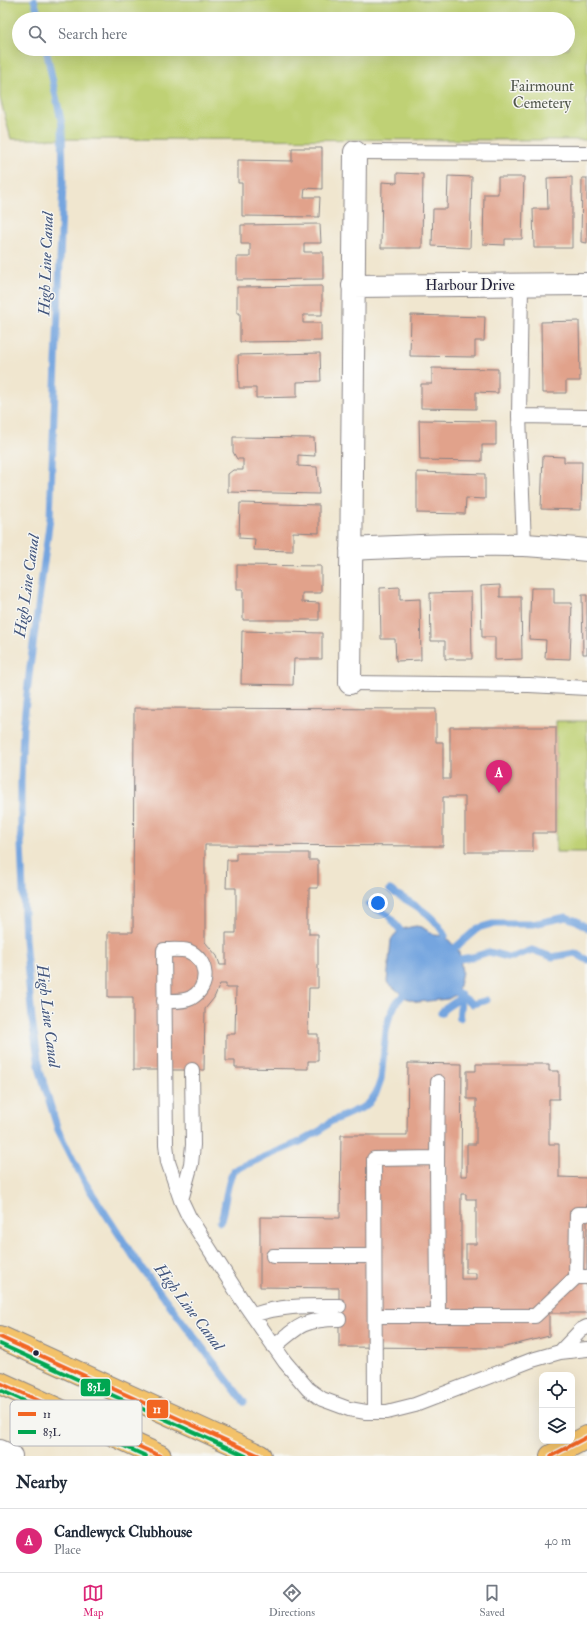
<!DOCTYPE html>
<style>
:root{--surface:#fff;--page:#f2f2f3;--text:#1f2937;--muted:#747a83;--line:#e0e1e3;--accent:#db2777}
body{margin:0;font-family:"IM FELL Double Pica",serif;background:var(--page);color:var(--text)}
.controls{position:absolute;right:12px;bottom:12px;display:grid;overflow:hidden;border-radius:8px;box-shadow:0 4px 16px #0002}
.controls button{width:36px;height:36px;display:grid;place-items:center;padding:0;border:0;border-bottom:1px solid var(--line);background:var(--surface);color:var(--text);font:20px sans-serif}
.you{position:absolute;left:378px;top:903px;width:14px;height:14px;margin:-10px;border:3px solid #fff;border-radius:50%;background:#1a73e8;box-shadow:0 0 0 6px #1a73e833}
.badge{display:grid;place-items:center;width:26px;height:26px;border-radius:50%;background:var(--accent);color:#fff;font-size:13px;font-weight:700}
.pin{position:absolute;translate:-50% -33px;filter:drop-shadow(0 1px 2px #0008)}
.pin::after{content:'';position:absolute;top:21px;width:14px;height:12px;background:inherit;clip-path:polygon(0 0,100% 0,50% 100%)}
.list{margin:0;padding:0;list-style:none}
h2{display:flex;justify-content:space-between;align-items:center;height:52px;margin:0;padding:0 16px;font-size:17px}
h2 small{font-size:13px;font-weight:400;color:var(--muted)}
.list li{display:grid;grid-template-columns:26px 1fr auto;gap:12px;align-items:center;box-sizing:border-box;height:64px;padding:0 16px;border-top:1px solid var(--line)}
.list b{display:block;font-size:15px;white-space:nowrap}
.list p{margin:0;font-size:13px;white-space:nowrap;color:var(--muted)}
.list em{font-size:13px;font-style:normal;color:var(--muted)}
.icon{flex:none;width:22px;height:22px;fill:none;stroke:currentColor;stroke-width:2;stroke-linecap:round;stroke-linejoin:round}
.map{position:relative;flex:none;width:587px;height:1456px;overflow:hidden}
.search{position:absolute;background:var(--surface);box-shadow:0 4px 16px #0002;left:12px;right:12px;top:12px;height:44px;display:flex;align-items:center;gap:10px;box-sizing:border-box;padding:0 14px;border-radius:22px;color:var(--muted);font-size:15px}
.sheet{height:116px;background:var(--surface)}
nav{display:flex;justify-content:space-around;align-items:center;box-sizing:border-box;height:56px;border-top:1px solid var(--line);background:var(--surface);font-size:11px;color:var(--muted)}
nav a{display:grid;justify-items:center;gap:2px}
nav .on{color:var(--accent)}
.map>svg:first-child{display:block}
.green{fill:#bfd174;stroke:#707a58;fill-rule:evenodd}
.water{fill:#75a5df;stroke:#4c648d}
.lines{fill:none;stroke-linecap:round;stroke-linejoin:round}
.stream{stroke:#75a5df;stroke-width:7}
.building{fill:#e1a28b;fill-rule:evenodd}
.service-casing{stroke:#898485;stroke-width:16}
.minor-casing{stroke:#898485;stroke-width:24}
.primary-casing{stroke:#898485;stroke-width:24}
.service{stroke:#fff;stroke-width:14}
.minor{stroke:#fff;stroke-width:22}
.primary{stroke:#f3c26a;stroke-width:22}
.bus-1-casing{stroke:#f6f6f2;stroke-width:7}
.bus-2-casing{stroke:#f6f6f2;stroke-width:7}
.bus-1{stroke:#f26522;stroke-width:4}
.bus-2{stroke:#00a651;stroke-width:4}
.bus-dot{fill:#22223b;stroke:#f6f6f2;stroke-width:1.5}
.labels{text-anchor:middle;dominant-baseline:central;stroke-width:3;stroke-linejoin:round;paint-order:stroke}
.park-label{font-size:15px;fill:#51574c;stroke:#f6f6f2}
.street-label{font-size:15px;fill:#22223b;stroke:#f6f6f2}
.water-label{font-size:16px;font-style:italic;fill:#43567d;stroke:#f6f6f2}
.key{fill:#f6f6f2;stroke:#b6b6bb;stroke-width:1}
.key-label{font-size:11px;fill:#22223b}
.line-badge{stroke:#f6f6f2;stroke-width:1.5}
.badge-label{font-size:11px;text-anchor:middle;font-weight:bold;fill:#fff}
</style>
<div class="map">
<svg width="587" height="1456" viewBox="0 0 587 1456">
<rect width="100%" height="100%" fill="#f6f6f2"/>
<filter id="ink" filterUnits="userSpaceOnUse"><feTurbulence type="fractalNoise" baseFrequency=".025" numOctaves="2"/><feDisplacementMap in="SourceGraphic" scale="8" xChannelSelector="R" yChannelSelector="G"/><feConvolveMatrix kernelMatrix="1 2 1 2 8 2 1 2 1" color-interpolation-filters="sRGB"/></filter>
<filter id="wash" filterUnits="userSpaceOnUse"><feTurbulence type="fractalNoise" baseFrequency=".012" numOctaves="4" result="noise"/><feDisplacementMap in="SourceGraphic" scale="16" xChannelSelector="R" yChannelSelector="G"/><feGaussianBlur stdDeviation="0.9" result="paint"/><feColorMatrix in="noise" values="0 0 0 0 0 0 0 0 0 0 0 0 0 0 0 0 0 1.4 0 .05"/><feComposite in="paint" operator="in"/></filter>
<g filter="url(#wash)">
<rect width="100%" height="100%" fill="#f0e6cf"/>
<path class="green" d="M0,0h587v140l-576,-1 -11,-41zM19,19h549v30h-549z
M556,721h31v131h-31z"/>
<path class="water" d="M416,926l6,1 12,8 11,1 12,13 2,3 3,20 -4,18 -3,5 -7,4 -30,3 -12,-4 -19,-16 4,-42c6,-11 14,-12 25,-14z"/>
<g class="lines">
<path class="stream" d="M34,0l6,19
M46,49l16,76 1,57 -13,336 -20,149 -7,62 -2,50v65l4,95 7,81 8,51 18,59 26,51 53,81 107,140
M390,890c23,15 42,21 55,46
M369,905l19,10 12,15
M456,947l22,-19 14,-4h41l33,-7 11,4 10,7
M460,959l13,-2 16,-5 19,5h5l19,-7 20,7 23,-4 12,7
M457,993l16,11 14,-4
M459,1000c4,5 -1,11 1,18
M441,1013c5,-8 16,-9 20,-18
M220,1222c6,-13 6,-45 16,-53l64,-27 21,-12 9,-8 34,-15 5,-4 7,-10 5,-14 5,-48 3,-13 7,-15 7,-8"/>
</g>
<g id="blocks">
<path class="building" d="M292,148h30v41l-17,-1 -1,9h16l-1,20 -77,-1v-33h-4v-23l54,1z
M397,173l26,1 -1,74h-41l1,-66 15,1z
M448,176l24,1 -2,71 -38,-2 1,-37h14z
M498,177h26l-2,62h-17v6l-22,-1 1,-50h14z
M572,177v71h-38l-1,-39h15l-1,-31z
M582,178h5v65l-6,-1z
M320,224l1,19h-17v9h19v27l-86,1v-23h13v-13h-9v-19z
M322,286v29h-19v8h18v18l-81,1v-29h-3v-26z
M411,315l74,2 -1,24h-9v16l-65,-1z
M579,321l1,60h-14v12h-24l-1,-71z
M320,353l1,28 -24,1v15l-41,1v-10h-17l-1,-33z
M432,368l66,1v24l-22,-1v17l-55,-1v-24h11z
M419,420l77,1v24h-14v16l-62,-1z
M233,437l81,1 1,18 -17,-1v11l19,1 2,27 -91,-2v-18l5,-4h10v-11h-6l-4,-7z
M543,456l21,1v5h18l-1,48 -40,-1z
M417,472l68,2v25l-19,-1 -1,16 -48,-1z
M240,503l79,2v28l-26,-1v19l-39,-1 1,-11 -16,-1z
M237,565l84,1v27h-19v9l17,1v17h-76v-31h-6z
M500,585v12h21l1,62 -27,1v-23h-13l-1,-51z
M400,587v13l20,-1 1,61 -25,1 -1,-22h-14l-1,-51z
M531,588h23v15h18l-2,56 -25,-1 1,-18 -17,-1z
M471,592l1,67h-27v-18h-14l-1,-48z
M582,595h5v59h-4z
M242,631l80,2v26h-28l-1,26 -52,-1z
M134,708l302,1v33h7v37h7v-52h106v106h-23v19h-68v-55h-22v49l-238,-1v97l12,14 3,9h6v-32h10v-45h-10l1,-28h9v-7h73v7h9v28h-9v46h9v54h-9l-1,46h10v27h-10v8l-73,-1v-7h-9v-27h9l1,-46h-10v-4h-6l-6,14 -9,11 -1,61h-71v-73h-25v-65h25z
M408,1063l54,1 -1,112h6v-32h9v-45h-9v-28h9v-7h73v7h10v28h-10v45h10v33l28,1v135h-38v23l-48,12 -162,-1v-59l-79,-1v-70l80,1 1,-83h66zM461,1194h5v5h10v45h-10v29h10v6h-15z"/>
</g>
</g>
<g filter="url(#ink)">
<use href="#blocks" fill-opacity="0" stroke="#898485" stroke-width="1"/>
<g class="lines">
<defs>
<path id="service" d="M355,152l232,1
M521,285l-2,131 5,129
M519,416l68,1
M350,683l179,2 58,3
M164,1001c9,0 19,1 27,-3 20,-11 17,-39 -3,-47 -7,-2 -17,-1 -24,-1l2,194 2,18 13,38 8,17 53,83 43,62 23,27 14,10 27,10 17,3h21l28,-7 117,-45 28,-8 27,-3
M181,1200l10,-36 2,-19 -1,-75
M273,1256h101
M576,1277l1,-63h10
M253,1315c30,-10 55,-9 86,-9
M375,1316h63l-1,-158
M438,1316h97l41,-39h11
M274,1347c25,-22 31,-28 65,-28
M560,1352l21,-22 6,-3
M375,1412l-1,-253 63,-1 1,-76"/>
<path id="minor" d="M353,286l234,-2
M351,549c57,-3 114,-5 172,-4 21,1 43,3 64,5
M350,683l5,-531
M0,1451l11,5"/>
<path id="primary" d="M0,1337l260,119
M0,1383l160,73
M551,1456l36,-19"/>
</defs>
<use href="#service" class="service-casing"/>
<use href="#minor" class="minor-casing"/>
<use href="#primary" class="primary-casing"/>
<use href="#service" class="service"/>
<use href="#minor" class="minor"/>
<use href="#primary" class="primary"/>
<defs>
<path id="bus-1" d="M0,1337l260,119
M0,1383l160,73
M551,1456l36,-19"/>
<path id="bus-2" d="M0,1344l246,112
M0,1390l146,66"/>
</defs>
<use href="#bus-1" class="bus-1-casing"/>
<use href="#bus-2" class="bus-2-casing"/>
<use href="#bus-1" class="bus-1"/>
<use href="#bus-2" class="bus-2"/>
</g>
</g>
<circle class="bus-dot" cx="36" cy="1353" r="3.5"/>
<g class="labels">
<g class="park-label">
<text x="542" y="86">Fairmount<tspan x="542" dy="17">Cemetery</tspan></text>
</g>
<g class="street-label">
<text x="470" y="285">Harbour Drive</text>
</g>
<g class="water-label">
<text transform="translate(46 264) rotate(-88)">High Line Canal</text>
<text transform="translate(27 586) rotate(-82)">High Line Canal</text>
<text transform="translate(48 1016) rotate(83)">High Line Canal</text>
<text transform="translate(189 1307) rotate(53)">High Line Canal</text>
</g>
</g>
<rect x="10" y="1400" width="132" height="46" rx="6" class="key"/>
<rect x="18" y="1412" width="18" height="4" fill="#f26522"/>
<rect x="18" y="1430" width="18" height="4" fill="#00a651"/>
<g class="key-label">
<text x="43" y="1418">11</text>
<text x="43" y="1436">83L</text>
</g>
<g class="line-badge">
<rect x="80" y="1378" width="31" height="19" rx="4" fill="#00a651"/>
<rect x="146" y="1399" width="23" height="20" rx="4" fill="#f26522"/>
</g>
<g class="badge-label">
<text x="96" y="1391">83L</text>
<text x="157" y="1413">11</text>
</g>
</svg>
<div class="controls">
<button><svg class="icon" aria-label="locate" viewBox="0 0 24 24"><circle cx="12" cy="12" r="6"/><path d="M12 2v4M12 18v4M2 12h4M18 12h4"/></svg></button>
<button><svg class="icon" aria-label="layers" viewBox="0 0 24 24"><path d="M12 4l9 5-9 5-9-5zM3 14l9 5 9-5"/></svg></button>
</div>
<div class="you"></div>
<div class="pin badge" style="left:499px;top:793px">A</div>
<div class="search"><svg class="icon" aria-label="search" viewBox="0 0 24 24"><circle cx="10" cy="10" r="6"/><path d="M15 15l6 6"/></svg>Search here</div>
</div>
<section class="sheet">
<h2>Nearby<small></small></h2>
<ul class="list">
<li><span class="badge">A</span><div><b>Candlewyck Clubhouse</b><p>Place</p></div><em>40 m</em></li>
</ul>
</section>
<nav>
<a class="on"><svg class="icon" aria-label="map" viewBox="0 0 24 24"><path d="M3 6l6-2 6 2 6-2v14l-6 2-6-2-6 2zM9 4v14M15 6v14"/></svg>Map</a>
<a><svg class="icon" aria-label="directions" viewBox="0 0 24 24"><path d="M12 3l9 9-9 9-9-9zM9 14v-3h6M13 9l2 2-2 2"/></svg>Directions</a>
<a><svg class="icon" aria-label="saved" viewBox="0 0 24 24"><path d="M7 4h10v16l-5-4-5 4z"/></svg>Saved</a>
</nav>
